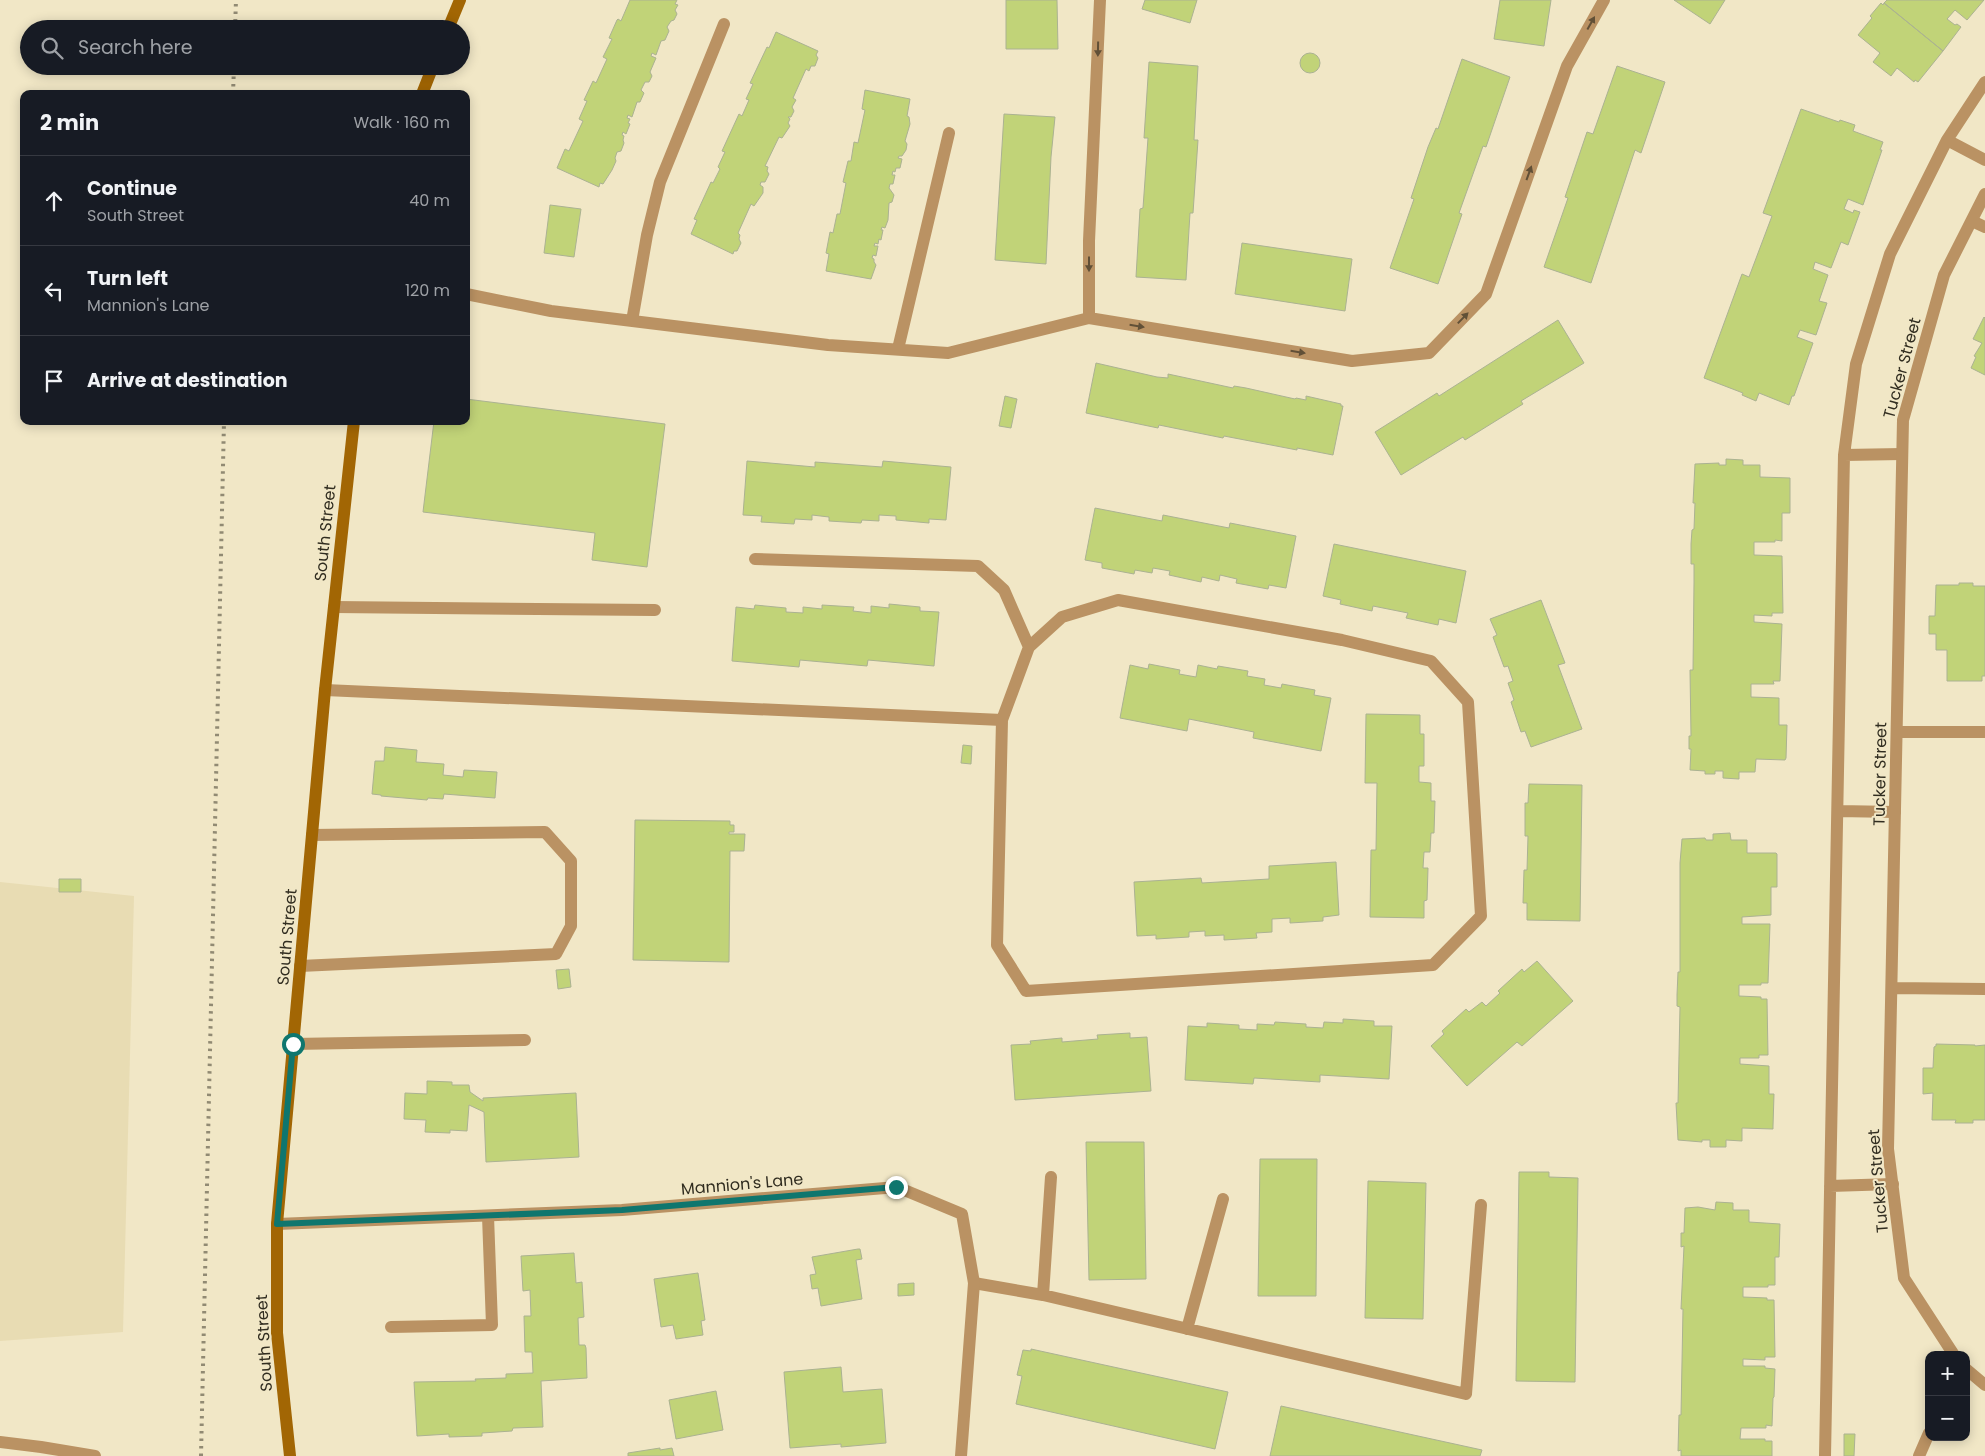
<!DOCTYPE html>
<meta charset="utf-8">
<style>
:root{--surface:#171b24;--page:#242831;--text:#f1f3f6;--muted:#9ea1a6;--line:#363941}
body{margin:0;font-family:Poppins,sans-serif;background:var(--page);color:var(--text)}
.controls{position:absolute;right:15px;bottom:15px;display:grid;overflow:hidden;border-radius:10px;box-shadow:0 2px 12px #0003}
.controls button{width:45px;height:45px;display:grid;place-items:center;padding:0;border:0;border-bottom:1px solid var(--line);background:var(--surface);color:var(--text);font:25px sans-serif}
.stop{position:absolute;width:15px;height:15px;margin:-11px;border:4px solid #0f766e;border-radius:50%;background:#fff}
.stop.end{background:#0f766e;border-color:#fff;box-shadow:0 1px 5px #0008}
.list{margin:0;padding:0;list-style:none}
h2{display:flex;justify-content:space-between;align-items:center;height:65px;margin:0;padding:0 20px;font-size:21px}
h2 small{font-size:16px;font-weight:400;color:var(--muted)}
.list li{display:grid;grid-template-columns:32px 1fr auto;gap:15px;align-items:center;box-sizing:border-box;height:90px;padding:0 20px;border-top:1px solid var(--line)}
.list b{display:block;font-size:19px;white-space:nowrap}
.list p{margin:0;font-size:16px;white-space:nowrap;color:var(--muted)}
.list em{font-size:16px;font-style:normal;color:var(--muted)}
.icon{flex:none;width:28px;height:28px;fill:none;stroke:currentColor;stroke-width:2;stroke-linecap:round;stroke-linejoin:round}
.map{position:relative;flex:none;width:1985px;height:1456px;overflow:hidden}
.search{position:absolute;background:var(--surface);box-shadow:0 2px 12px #0003;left:20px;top:20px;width:450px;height:55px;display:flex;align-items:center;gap:12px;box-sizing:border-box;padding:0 18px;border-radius:28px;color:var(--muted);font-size:19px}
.panel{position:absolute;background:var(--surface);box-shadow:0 2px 12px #0003;left:20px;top:90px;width:450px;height:335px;border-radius:10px}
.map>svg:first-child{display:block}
.built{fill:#e8dcb3}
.building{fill:#c1d378;stroke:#abb292}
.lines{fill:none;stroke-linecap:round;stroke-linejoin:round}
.service{stroke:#ba9263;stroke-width:12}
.minor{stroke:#ba9263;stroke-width:12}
.secondary{stroke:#a26604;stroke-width:12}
.rail{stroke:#918a73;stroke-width:4;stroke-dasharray:2.5 5;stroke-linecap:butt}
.oneway{fill:#615037}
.route{stroke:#0f766e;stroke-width:6}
.labels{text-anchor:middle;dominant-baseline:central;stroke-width:4;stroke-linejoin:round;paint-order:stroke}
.street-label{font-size:16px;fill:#312d20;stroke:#f1e7c6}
</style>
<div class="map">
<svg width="1985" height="1456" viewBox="0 0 1985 1456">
<rect width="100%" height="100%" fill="#f1e7c6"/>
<path class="built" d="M0,882l134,14 -11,436 -123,9z"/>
<path class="building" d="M630,0h47l-2,4 3,1 -3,5 2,4 -3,6 -3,1 -4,6 2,4 -4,9 -4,1 -5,14 -4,-2 -1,3 5,2 -6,14 2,4 -3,6h-4l-4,8 3,3 -4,9h-3l-5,15 -4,-2 -1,3 3,1 -2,4 2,1 -4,10 -3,-2 -1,3 2,1 -1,4 1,3 -3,8 -4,1 -2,6 1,3 -4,9 -9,14 -3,-1 -1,4 -42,-19 8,-19 4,2 14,-30 -4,-2 8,-18 -3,-1 9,-19 3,2 11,-24 -4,-2 9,-18 -3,-1 8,-18 1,-1 3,2z
M1006,0h51l1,49h-52z
M1145,0h52l-7,23 -48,-14z
M1500,0h51l-7,46 -50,-7z
M1674,0h51l-15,24z
M1887,0h97l-17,20 -12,-10 -8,9 8,6 2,-1 4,3 -18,24 -59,-48z
M1881,3l2,2 1,-2 59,48 -25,31 -3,-2 -1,2 -17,-14 -6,8 -18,-14 7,-9 -22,-18 14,-17 -2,-2z
M776,32l42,19 -2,4 2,3 -3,8h-4l-2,5 -3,-2 -13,29 3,2 -4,7 2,4 -3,6h-3l2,2 -2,4 2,3 -8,12 -3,-1 -14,29 3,1 -1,4 2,3 -4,8h-4l-1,3 3,2v6l-9,13 -3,-2 -13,29 2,2 -1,4 2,4 -4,8h-3l-1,3 -42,-20 6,-14 -3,-1 17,-37 2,1 7,-14 -2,-2 7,-15 -3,-1 17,-37 3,2 7,-16 -3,-1 7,-15 -3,-1 17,-36 2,1z
M1300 63a10 10 0 1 1 20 0a10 10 0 1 1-20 0Z
M1462,59l48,18 -24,70 -3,-1 -24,67 3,1 -24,70 -48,-16 24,-69 -3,-1 17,-51 8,-19 2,1z
M1149,62l49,4 -4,74h4l-5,73h-3l-4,67 -50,-3 4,-68 3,-1 5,-70h-4z
M1617,66l48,16 -24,71 -6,-3 -44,133 -47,-16 24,-69 -3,-1 22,-65 6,2z
M865,90l45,9 -3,17 2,1 1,7 -5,17 2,3 -1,6 -4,6h-3l-1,2 4,1 -2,9h-4l-1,4 -2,-1 -1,4h3l-2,9h-3l-1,4 5,7 -2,7 -3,1 -1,17 -3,8 -3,-1 -1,3h2l-2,10 -2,-1 -1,5 -3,-1 -1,3h4l-2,10 -3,-1 -1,3 2,1v3l2,3 -5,14 -45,-8 3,-17 -3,-1 4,-21 3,1 4,-19h3l6,-31 -3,-1 5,-21h3l3,-19 4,1 7,-33 -3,-1z
M1801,109l38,13 1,-2 15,5 -2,6 30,11 -3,8h2l-19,55 -15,-6 -4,10 9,4 1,-3 6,2 -12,33 -7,-3 -10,26 -16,-6 -2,7 15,6 -9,26 8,2 -11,32 -16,-5 -3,7 16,6 -19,53h-2l-3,9 -30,-12 -3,8 -14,-6 1,-2 -39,-15 38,-104 7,3 23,-61 -9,-3z
M1004,114l51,3 -4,40 -5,107 -51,-4z
M550,205l31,4 -7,48 -30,-4z
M1242,243l110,16 -7,52 -110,-17z
M1984,317l1,1v57l-14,-7 5,-11 -2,-1 8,-13 -9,-4z
M1558,320l26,43 -63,38 2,3 -58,36 -2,-3 -62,38 -26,-43 62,-39 2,3z
M1096,363l61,14 11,1v-4l65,14 1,-2 12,2 49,11 1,-1 10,2v-4l35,8v2h2l-10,49 -36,-7v2l-73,-14 -1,2 -64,-13 -1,3 -72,-15z
M1005,396l12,3 -6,29 -12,-2z
M466,399l199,25 -18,143 -55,-7 3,-27 -172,-21 11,-91h32z
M1726,459l17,1v5h17v12l30,1v35h-8v28l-7,-1v2h-21v13l28,1 1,57h-11v3l-18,-1v7l28,2 -2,57h-7l1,3h-23v13l28,1v27h8l-1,33 -1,2 -29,-1 -1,13h-16v7l-16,-1v-7h-8v3h-10v-3l-15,-1 1,-21h-2v-13h2l-1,-66h3l1,-87v-19h-3v-20l1,-14 2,-1 1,-26h-2l2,-39 24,-1v2h7z
M747,461l68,6v-5l67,5 1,-6 68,6 -5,53 -17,-1v4l-33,-3v-4l-17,-1v6l-17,-1 -1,3 -32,-2v-4l-17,-2v5l-17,-1 -1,5 -33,-2 1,-6 -19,-1z
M1095,508l67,13 1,-6 66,13 1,-5 66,13 -10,52 -17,-3 -1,4 -32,-6 1,-4 -17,-4 -1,6 -17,-4 -1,5 -32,-7 1,-4 -17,-3 -1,5 -17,-3 -1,4 -32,-6v-5l-17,-3z
M1334,544l132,27 -10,52 -17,-4 -1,6 -32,-7 2,-5 -35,-7 -1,5 -32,-7 1,-4 -18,-4z
M1959,583h14v3h12v90h-3v5h-35v-31h-11v-16h-7v-18h6l1,-31h23z
M1541,600l24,63 -7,2 24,64 -51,18 -6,-16 -4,1 -10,-30 3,-2 -6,-17 5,-2 -5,-15 -4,1 -11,-30 4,-2 -7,-16z
M889,604l31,3v4l19,1 -5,54 -66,-6 -1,6 -67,-6 -1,7 -67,-6 4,-54 18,2 1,-4 31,3v4l17,1v-6l19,2v-4l32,2 -1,4 18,2v-7l18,2z
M1149,664l31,6 -1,4 17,3 2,-12 19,4 1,-3 30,5 -1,5 18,3 -1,6 17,3 1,-4 33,6 -1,5 17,3 -10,53 -68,-13 1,-6 -65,-13 -2,12 -67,-13 10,-53 18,4z
M1366,714l54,1v19h4v32h-5v16l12,1v18h4l-1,32h-3l-1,19h-6l-1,16h5l-1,32 -3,1v17l-54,-1 1,-67h5l1,-67h-12z
M963,745l9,1 -1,18 -10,-1z
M385,747l32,3 -1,12 28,2 -1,11 20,2 1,-7 33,2 -2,26 -51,-4 -1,5 -15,-1 -1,2 -46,-4v-1l-9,-1 3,-33h9z
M1529,784l53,1 -2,136 -53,-1v-17h-4l1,-33h3l1,-34h-3v-33h3z
M635,820l95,1v4h4v7h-5v2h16l-1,17h-14l-1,111 -96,-2z
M1730,833l1,7h16v13h29l1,1v33h-6v28l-29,2v7h28l-2,59h-7v2h-22v11l22,1v2h6l1,56h-9v3h-19v6l29,2v28h5l-1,32v3l-31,-1v13l-16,-1v7h-16v-7h-8v2l-24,-2 -2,-37h2l2,-96 -3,-1v-11l1,-23h2v-109l2,-24 23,-1 1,2h7v-6z
M1336,862l3,53 -16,2v4l-33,2v-5l-18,1v13l-16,1 1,5 -33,2v-5l-19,1v-5l-16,1v5l-33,2v-4l-19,1 -3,-54 67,-4 1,5 67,-4v-13z
M59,879h22v13h-22z
M1537,961l36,40 -51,45 -5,-4 -50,44 -36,-40 13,-12 -2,-3 24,-22 3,3 13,-10 4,4 14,-13 -2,-2 24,-22 2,3z
M569,969l2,18 -13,2 -2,-19z
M1343,1019l31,2v5h18l-3,53 -69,-4v7l-66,-4 -1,6 -68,-4 3,-54 19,1v-4l32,2v4l18,1v-6l17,1 1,-3 31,2v3l17,1 1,-6 19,1z
M1130,1033v5l17,-1 4,54 -136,9 -4,-55 20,-1 -1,-3 32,-3v4l36,-3 -1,-4z
M1936,1044l39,1v1l10,-1v75h-12v3h-18l1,-3h-24l1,-27 -10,1v-26h10l1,-21 2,-1z
M427,1081l25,1v3h17l1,7 13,9v-3l93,-5 3,64 -93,5 -2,-50 -15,-7 -2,26 -17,-1v3l-25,-1 1,-12 -22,-1 1,-26 22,1z
M1086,1142h58l2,137 -57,1z
M1260,1159h57l-1,137h-58z
M1519,1172h30v5l29,1 -3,204 -59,-1z
M1368,1181l58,2 -3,136 -58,-1z
M1716,1202l17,1v7h16v12l31,2 -1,33h-4v28h-7v2h-25v10l24,1v2h7l1,57h-10v3l-22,-1v7h22v2l10,1 -1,28 -1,1 -1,28 -6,-1v3h-25l-1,11h25v2h7v15h-91v-6l-3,1 1,-36h2l2,-106h-2l3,-63 -3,1v-14h3l1,-25 13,-1 17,3z
M858,1249h2l2,10 -6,1 6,39 -41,7 -3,-18 -6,1 -2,-14 6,-1 -4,-17z
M574,1253l2,30 6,-1 2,35 -6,1 1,27h6l1,3 1,30 -46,3 2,46 -30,1 -1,3 -30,2v3l-33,1v-3l-32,2 -3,-54 62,-1 -1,-2 31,-1v-4l27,-1 -1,-21h-7l-1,-36h7l-1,-26 -7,1 -2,-35z
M698,1273l7,47 -4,1 2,14 -27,4 -3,-14 -12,2 -7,-48z
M914,1283v12l-16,1v-12z
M1031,1349l197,43 -13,57 -199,-45 6,-28 -5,-1 6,-25 8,1z
M841,1367l2,25 39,-3 4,54 -45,4v-3l-51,4 -6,-76z
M716,1391l7,39 -47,9 -7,-39z
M1281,1406l201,44 -2,6h-210z
M1844,1434h11l-1,22h-10z
M660,1448v2l12,-2 2,8h-46v-3z"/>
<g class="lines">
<path class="service" d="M1947,140l38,20
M466,294l85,17 277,34 120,8 141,-35 263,43 77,-8 57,-59 81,-228 37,-66
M1089,318v-77l11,-241
M632,321l15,-86 13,-53 64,-158
M898,349l51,-216
M1844,455l58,-1
M755,559l223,7 26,24 25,57 -27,73 -5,225 29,46 407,-26 48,-49 -13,-214 -37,-41 -89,-21 -224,-40 -56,17 -33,30
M334,607l321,3
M325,690l677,30
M1838,811l57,1
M300,966l256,-12 15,-28v-65l-26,-29 -233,3
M293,1044l232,-4
M1830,1186l63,-2
M974,1283l69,12 423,99 15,-189
M1043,1295l8,-118
M391,1327l101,-2 -4,-109
M1187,1329l36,-130
M1825,1456l19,-1001 12,-91 34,-110 57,-114 38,-58"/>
<path class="minor" d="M1972,221l13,6
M1897,732h88
M1892,988l93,1
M277,1224l345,-14 275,-23 65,27 12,69 -13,173
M1954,1355l-50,-77 -16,-129 15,-729 41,-145 41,-81
M1966,1369l19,16
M0,1442l41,5 54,9
M1919,1456l10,-23"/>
<path class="secondary" d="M448,29l12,-29
M422,94l11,-28
M290,1456l-13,-123v-109l48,-534 29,-269"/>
<path class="rail" d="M235,29l1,-29
M233,94l1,-28
M201,1456l23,-1035"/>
</g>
<defs><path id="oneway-solid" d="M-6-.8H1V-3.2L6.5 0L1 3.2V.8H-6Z" transform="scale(1.25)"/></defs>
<g class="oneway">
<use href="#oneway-solid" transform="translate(1591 23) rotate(-61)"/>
<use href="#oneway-solid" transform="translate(1098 49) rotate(91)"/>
<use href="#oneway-solid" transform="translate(1529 173) rotate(-70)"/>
<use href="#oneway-solid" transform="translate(1089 264) rotate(90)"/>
<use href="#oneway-solid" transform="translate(1463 318) rotate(-46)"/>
<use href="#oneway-solid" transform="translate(1137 326) rotate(9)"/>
<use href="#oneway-solid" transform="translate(1298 352) rotate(9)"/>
</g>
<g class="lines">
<path class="route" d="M293,1044l-16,180 345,-14 274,-23"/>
</g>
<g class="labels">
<g class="street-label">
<text transform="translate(1902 368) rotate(-75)">Tucker Street</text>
<text transform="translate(325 533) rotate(-84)">South Street</text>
<text transform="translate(1880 774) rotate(-89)">Tucker Street</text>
<text transform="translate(287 937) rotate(-85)">South Street</text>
<text transform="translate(1878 1181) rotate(-95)">Tucker Street</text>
<text transform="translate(742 1184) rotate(-5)">Mannion's Lane</text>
<text transform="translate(264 1343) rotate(-93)">South Street</text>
</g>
</g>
</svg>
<div class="controls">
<button>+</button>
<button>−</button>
</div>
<div class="stop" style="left:293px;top:1044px"></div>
<div class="stop end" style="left:896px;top:1187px"></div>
<div class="search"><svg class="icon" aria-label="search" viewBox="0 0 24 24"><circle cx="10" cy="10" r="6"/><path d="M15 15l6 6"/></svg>Search here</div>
<section class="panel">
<h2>2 min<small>Walk · 160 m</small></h2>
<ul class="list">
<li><svg class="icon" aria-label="ahead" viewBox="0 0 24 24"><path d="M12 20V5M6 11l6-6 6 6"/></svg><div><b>Continue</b><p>South Street</p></div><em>40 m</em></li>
<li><svg class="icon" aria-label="left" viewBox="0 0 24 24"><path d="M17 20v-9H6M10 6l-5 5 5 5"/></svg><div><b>Turn left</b><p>Mannion's Lane</p></div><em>120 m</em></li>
<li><svg class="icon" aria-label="arrive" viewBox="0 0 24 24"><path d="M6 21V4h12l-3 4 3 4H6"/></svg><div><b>Arrive at destination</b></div></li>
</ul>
</section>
</div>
